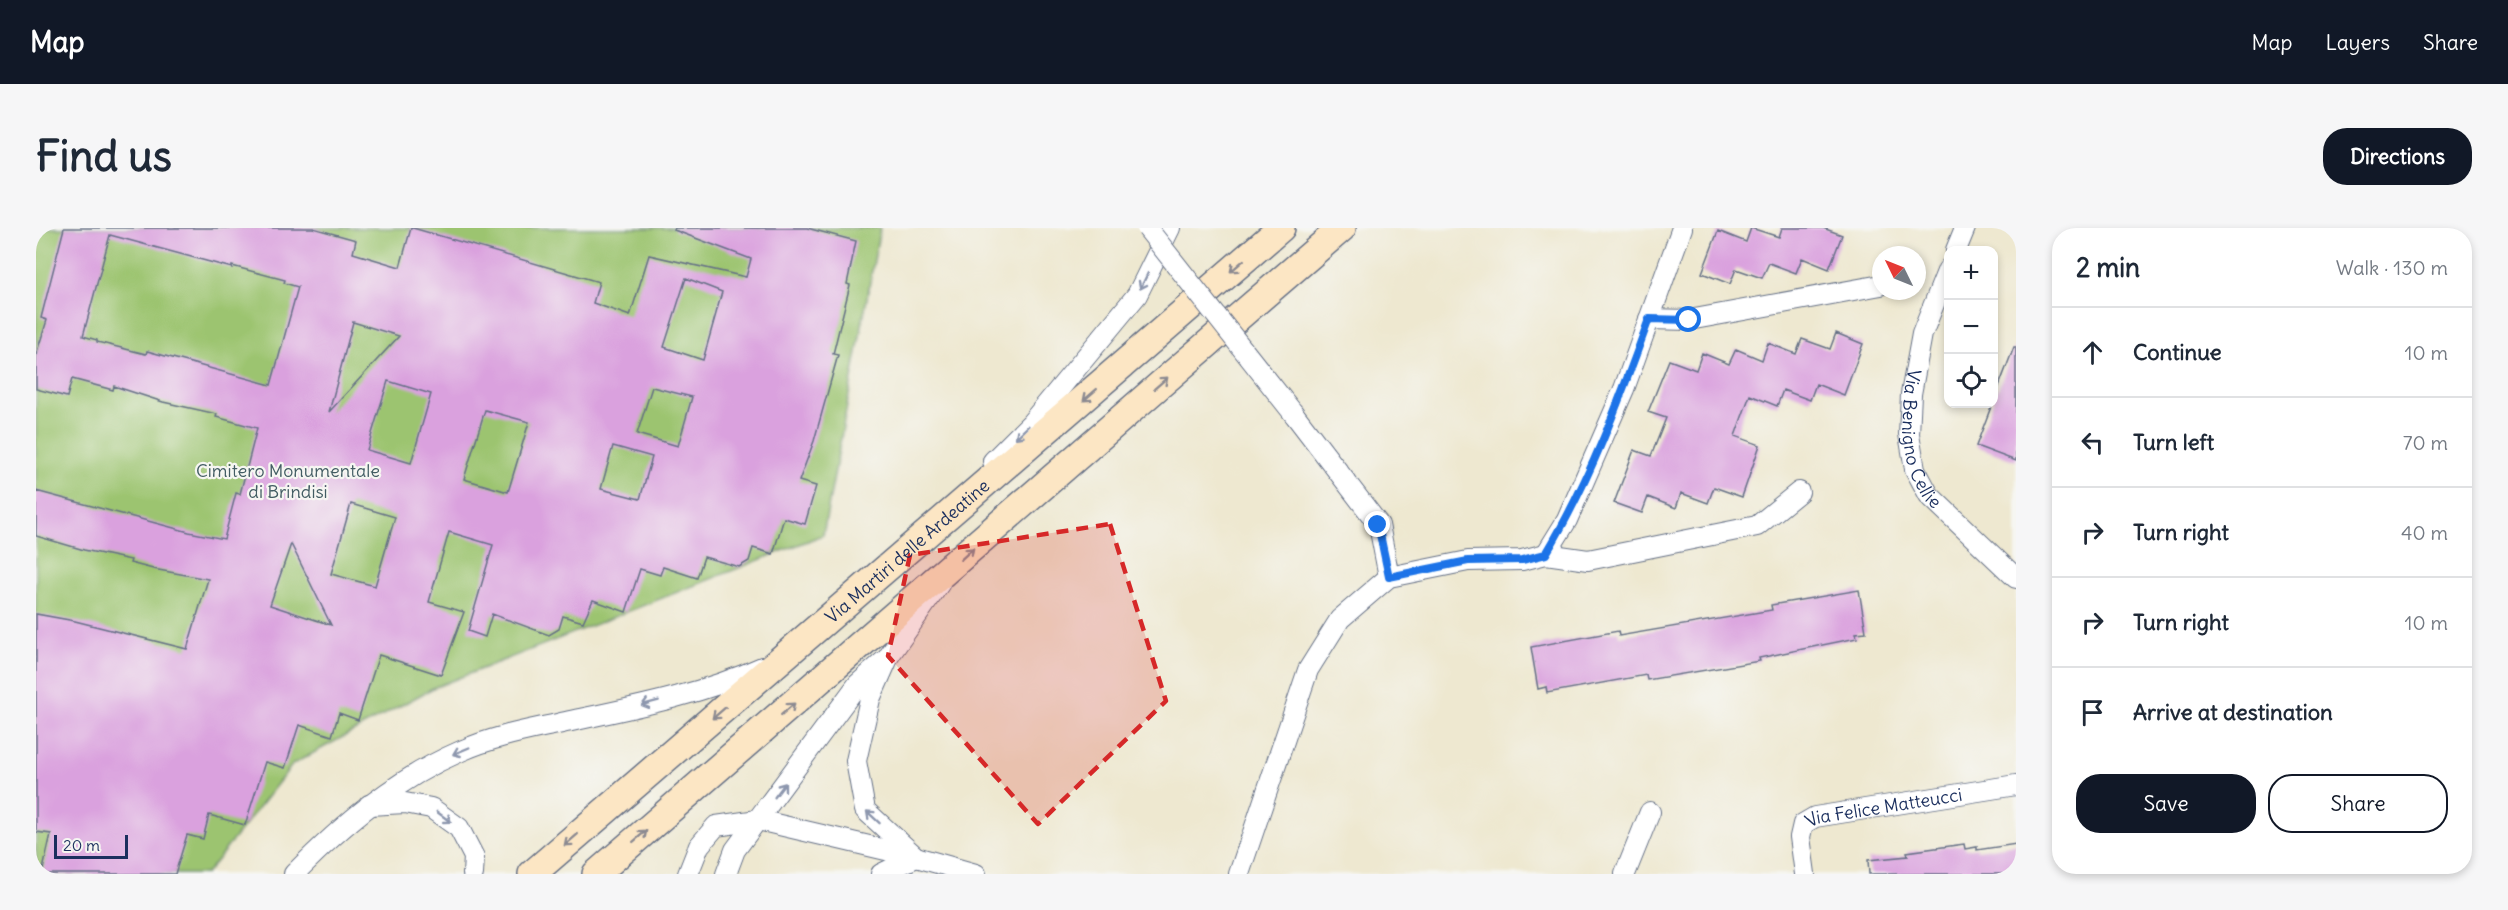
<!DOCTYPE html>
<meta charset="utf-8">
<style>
:root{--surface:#fff;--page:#f6f6f7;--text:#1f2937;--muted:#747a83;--line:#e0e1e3;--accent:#111827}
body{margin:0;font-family:Delius,sans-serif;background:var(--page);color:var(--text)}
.controls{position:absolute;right:18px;top:18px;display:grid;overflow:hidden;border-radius:12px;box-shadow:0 3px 9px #0003}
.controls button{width:54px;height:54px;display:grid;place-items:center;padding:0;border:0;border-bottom:2px solid var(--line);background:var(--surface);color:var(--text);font:30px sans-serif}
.compass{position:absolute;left:1836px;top:18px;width:54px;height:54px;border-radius:50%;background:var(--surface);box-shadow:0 3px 9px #0003;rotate:313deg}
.scale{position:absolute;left:18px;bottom:15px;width:74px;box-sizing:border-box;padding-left:6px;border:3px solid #1b2f5e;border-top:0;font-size:16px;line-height:21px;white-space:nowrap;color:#1b2f5e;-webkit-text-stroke:4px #f6f6f2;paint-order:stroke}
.stop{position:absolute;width:18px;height:18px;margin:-14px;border:4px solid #1a73e8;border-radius:50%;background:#fff}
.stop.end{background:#1a73e8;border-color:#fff;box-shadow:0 2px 6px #0008}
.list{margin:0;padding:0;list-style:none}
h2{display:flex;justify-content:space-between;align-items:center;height:78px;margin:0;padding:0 24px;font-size:26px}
h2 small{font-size:20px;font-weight:400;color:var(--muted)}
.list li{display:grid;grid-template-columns:39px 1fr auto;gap:18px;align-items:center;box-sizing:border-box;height:90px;padding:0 24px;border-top:2px solid var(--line)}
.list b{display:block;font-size:22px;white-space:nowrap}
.list em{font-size:20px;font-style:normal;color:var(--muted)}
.actions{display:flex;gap:12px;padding:18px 24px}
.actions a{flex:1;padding:14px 0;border:2px solid var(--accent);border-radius:24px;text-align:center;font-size:21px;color:var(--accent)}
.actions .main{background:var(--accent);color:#fff}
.icon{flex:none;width:33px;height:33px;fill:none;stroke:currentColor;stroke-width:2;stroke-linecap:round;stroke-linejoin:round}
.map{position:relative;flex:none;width:1980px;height:646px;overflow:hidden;border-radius:24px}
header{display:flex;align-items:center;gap:36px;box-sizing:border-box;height:84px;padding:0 30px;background:var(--accent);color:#fff}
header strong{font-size:28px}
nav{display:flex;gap:33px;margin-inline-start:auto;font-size:21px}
.intro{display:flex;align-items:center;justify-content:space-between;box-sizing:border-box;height:144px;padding:0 36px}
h1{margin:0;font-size:42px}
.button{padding:15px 27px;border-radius:24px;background:var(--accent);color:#fff;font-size:21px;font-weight:700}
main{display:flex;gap:36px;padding:0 36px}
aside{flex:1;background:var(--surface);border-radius:24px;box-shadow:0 3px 9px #0003}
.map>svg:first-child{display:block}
.green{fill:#9cc470;stroke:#5c7a67;stroke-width:1.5}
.building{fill:#daa1de;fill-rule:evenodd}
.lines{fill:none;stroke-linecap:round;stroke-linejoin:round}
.street-casing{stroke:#657086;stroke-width:22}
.secondary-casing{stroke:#657086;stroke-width:30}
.street{stroke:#fff;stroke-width:20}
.secondary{stroke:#fce6c4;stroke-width:27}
.street-bridge-casing{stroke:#657086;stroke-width:22;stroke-linecap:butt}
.street-bridge{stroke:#fff;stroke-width:20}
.oneway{stroke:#8c8a91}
.oneway2{stroke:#8d97ae}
.route{stroke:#1a73e8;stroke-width:8}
.marked{fill:#d62828;fill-opacity:0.2;stroke:#d62828;stroke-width:4.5;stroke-dasharray:12 8;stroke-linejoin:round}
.labels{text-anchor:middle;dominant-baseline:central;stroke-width:4.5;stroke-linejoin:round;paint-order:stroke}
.street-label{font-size:18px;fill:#1b2f5e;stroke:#f6f6f2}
.park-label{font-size:18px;fill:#425c63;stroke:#f6f6f2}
</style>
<header>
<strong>Map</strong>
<nav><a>Map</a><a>Layers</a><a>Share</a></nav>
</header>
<div class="intro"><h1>Find us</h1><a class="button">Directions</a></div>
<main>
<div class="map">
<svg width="1980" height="646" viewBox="0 0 1980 646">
<rect width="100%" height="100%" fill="#f6f6f2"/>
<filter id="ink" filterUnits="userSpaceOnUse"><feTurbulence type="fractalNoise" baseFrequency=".0167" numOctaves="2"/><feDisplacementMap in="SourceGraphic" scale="12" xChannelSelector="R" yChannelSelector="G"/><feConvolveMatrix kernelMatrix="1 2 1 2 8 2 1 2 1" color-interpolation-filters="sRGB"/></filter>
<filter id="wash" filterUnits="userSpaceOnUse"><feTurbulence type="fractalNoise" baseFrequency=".008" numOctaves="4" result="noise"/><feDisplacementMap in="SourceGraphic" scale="24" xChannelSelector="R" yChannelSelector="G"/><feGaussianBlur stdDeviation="1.35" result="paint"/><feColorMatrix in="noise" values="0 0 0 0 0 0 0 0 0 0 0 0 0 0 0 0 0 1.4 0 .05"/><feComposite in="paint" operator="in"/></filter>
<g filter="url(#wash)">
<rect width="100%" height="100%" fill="#eee8d0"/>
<path class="green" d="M0,0h844l-57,307 -390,153 -140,76 -87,110h-170z"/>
<g id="blocks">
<path class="building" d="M28,0h249l43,12 -3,13 47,14 11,-39h2l186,54 -6,21 37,13 19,-61 97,22 5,-18 -77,-29 1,-2h132l49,13 -9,43 3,1 -17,69 5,1 -24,86 -15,40 17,5 -11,38 -21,-6 -11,36 -20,-6 -4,13 -10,6 -35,-10 -7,21 -34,-11 -3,8 -20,-6 -14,43 -33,-12 -10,22 -20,-6 -4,13 -10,6 -57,-21 -7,23 -17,-6 25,-86 -44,-13 -20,70 35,10 -23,63 -62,-20 -21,65 -19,-7 -7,23 -33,-11 -14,43 -20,-6 -20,63 -36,-10 -6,24 -16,-4 -12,39h-133l9,-40 -15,-2v-218l39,7 112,28 21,-70 -55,-10 -23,-6 1,-3 -47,-10 -48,-14v-45l153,41 35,7 12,-46 4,1 17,-66 -41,-11 1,-3 -54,-12 -49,-16 -1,4 -41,-11 -5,18 -31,-8v-34l11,-35 -6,-2zM74,7l122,33v-2l53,14 -1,3 14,4 -27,98 -124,-34 -1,3 -49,-12v-2l-14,-4zM650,50l36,14 -19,68 -39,-13zM317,94l46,14 -70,76zM352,153l43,13 -20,69 -44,-13zM616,159l40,10 -14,49 -41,-12zM449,182l44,12 -21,70 -44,-13zM577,218l39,11 -12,42 -39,-10zM315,276l44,13 -20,69 -44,-12zM255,316l40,81 -61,-20z
M1715,0l28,9 3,-9h41l19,7 -13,34 -27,-11 -6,15 -27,-10 -7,15 -26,-9 -6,15 -28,-11 16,-42 28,11z
M1800,105l27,11 -19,51 -28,-11 -6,16 -27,-10 -6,16 -27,-11 -15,41 25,9 -18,52 -28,-10 -6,16 -27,-10 -5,15 -28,-11 -6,16 -28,-10 20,-53 17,6 15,-38 -18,-6 21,-52 27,10 6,-17 27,11 7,-15 26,11 6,-17 28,11 6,-15 28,10z
M1978,119h2v114l-40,-15z
M1823,362l7,42 -10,1 1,5 -98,20 1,3 -113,19 -1,-5 -99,18 -1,-6 -8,2 -7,-42 87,-16 1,5 153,-26 -1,-5z
M1928,616l1,5 12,-2v3l39,-6v30h-147l-1,-14 40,-4 -1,-4z"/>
</g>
</g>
<g filter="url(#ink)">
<use href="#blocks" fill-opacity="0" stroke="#657086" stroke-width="1.5"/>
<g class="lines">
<defs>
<g id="street">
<path d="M1920,22l9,-22"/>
<path id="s1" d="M1912,41l-26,65 -11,60 -2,40 6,35 14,26 87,83"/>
<path d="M1613,91l40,1 192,-35"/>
<path d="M1258,186l85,111 10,52"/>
<path d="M957,233l38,-38 106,-128 33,-67"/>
<path d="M1510,326l21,-34 57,-131 58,-161"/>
<path d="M333,577l36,-2 26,5 28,20 15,29 -1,17"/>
<path d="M880,629l-51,-47 -9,-49 14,-62 19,-43 51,-73"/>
<path d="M258,646c49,-50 102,-95 167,-123 33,-15 70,-21 105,-29 66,-14 134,-27 196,-55"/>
<path d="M652,646l11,-28 17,-20 42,-6 158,37 60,17"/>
<path d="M690,646l9,-24 123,-166 26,-23"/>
<path d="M845,646l35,-17"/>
<path d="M1203,646l69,-204 32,-51 49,-42 79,-16 54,-1 24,-6 42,6 169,-34 42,-34"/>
<path d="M1589,646l25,-62"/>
<path id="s2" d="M1769,646l-5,-37 3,-13 12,-7 201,-32"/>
</g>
<g id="secondary">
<path id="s3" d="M496,646l749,-646"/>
<path d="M560,646c249,-214 496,-432 746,-646"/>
</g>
</defs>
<use href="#street" class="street-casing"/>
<use href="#secondary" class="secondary-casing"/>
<use href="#street" class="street"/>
<use href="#secondary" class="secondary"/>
<defs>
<path id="street-bridge" d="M1111,0l147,186"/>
</defs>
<use href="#street-bridge" class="street-bridge-casing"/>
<use href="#street-bridge" class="street-bridge"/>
</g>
<defs><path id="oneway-shaft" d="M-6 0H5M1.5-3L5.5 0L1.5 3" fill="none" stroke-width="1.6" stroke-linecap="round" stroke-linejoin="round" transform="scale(1.5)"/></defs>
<g class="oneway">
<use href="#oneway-shaft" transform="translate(1201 38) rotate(139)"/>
<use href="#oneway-shaft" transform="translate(1125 155) rotate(-41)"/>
<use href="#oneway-shaft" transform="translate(1054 167) rotate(139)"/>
<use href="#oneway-shaft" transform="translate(931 326) rotate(-42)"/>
<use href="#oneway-shaft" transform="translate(752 481) rotate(-41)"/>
<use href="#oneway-shaft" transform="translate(683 485) rotate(139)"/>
<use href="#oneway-shaft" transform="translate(604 608) rotate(-41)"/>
<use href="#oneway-shaft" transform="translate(535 612) rotate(139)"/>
</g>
<g class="oneway2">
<use href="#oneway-shaft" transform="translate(1108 53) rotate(116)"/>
<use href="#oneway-shaft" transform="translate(986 204) rotate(136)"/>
<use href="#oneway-shaft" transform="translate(614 475) rotate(165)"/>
<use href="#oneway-shaft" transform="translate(425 523) rotate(157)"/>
<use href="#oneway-shaft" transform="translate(744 562) rotate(-53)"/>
<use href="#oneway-shaft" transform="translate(408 589) rotate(36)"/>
<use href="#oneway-shaft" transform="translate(837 589) rotate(-137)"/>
</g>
</g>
<g class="lines" filter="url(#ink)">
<path class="route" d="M1342,297l11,52 79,-16 54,-1 24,-6c44,-73 74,-155 103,-235l40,1"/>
</g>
<path class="marked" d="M1074,296l56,177 -128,123 -150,-168 22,-101z"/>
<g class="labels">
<g class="street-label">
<text stroke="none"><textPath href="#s1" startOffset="178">Via Benigno Cellie</textPath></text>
<text stroke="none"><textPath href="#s3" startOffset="495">Via Martiri delle Ardeatine</textPath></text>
<text stroke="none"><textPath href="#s2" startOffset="134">Via Felice Matteucci</textPath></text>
</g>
<g class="park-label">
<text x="252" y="242">Cimitero Monumentale<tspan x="252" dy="21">di Brindisi</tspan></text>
</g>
</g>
</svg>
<div class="controls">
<button>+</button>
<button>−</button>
<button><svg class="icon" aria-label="locate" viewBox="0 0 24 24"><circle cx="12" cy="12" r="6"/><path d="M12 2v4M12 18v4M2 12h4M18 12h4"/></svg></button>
</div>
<svg class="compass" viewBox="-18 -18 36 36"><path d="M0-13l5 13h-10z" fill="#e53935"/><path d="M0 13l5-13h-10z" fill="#747a83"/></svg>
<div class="scale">20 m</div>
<div class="stop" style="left:1653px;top:92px"></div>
<div class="stop end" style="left:1342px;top:297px"></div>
</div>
<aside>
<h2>2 min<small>Walk · 130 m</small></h2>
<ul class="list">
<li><svg class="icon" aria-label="ahead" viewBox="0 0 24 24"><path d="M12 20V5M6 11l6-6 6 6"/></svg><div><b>Continue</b></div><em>10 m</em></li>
<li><svg class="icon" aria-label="left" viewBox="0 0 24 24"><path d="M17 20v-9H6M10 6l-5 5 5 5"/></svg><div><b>Turn left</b></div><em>70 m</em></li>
<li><svg class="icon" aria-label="right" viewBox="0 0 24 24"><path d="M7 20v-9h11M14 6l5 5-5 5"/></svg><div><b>Turn right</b></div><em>40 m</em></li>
<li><svg class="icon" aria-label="right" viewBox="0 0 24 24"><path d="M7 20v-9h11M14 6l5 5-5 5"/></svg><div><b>Turn right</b></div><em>10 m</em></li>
<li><svg class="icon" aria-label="arrive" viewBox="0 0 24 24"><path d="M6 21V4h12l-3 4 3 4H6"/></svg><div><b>Arrive at destination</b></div></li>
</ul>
<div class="actions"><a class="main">Save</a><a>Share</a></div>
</aside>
</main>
